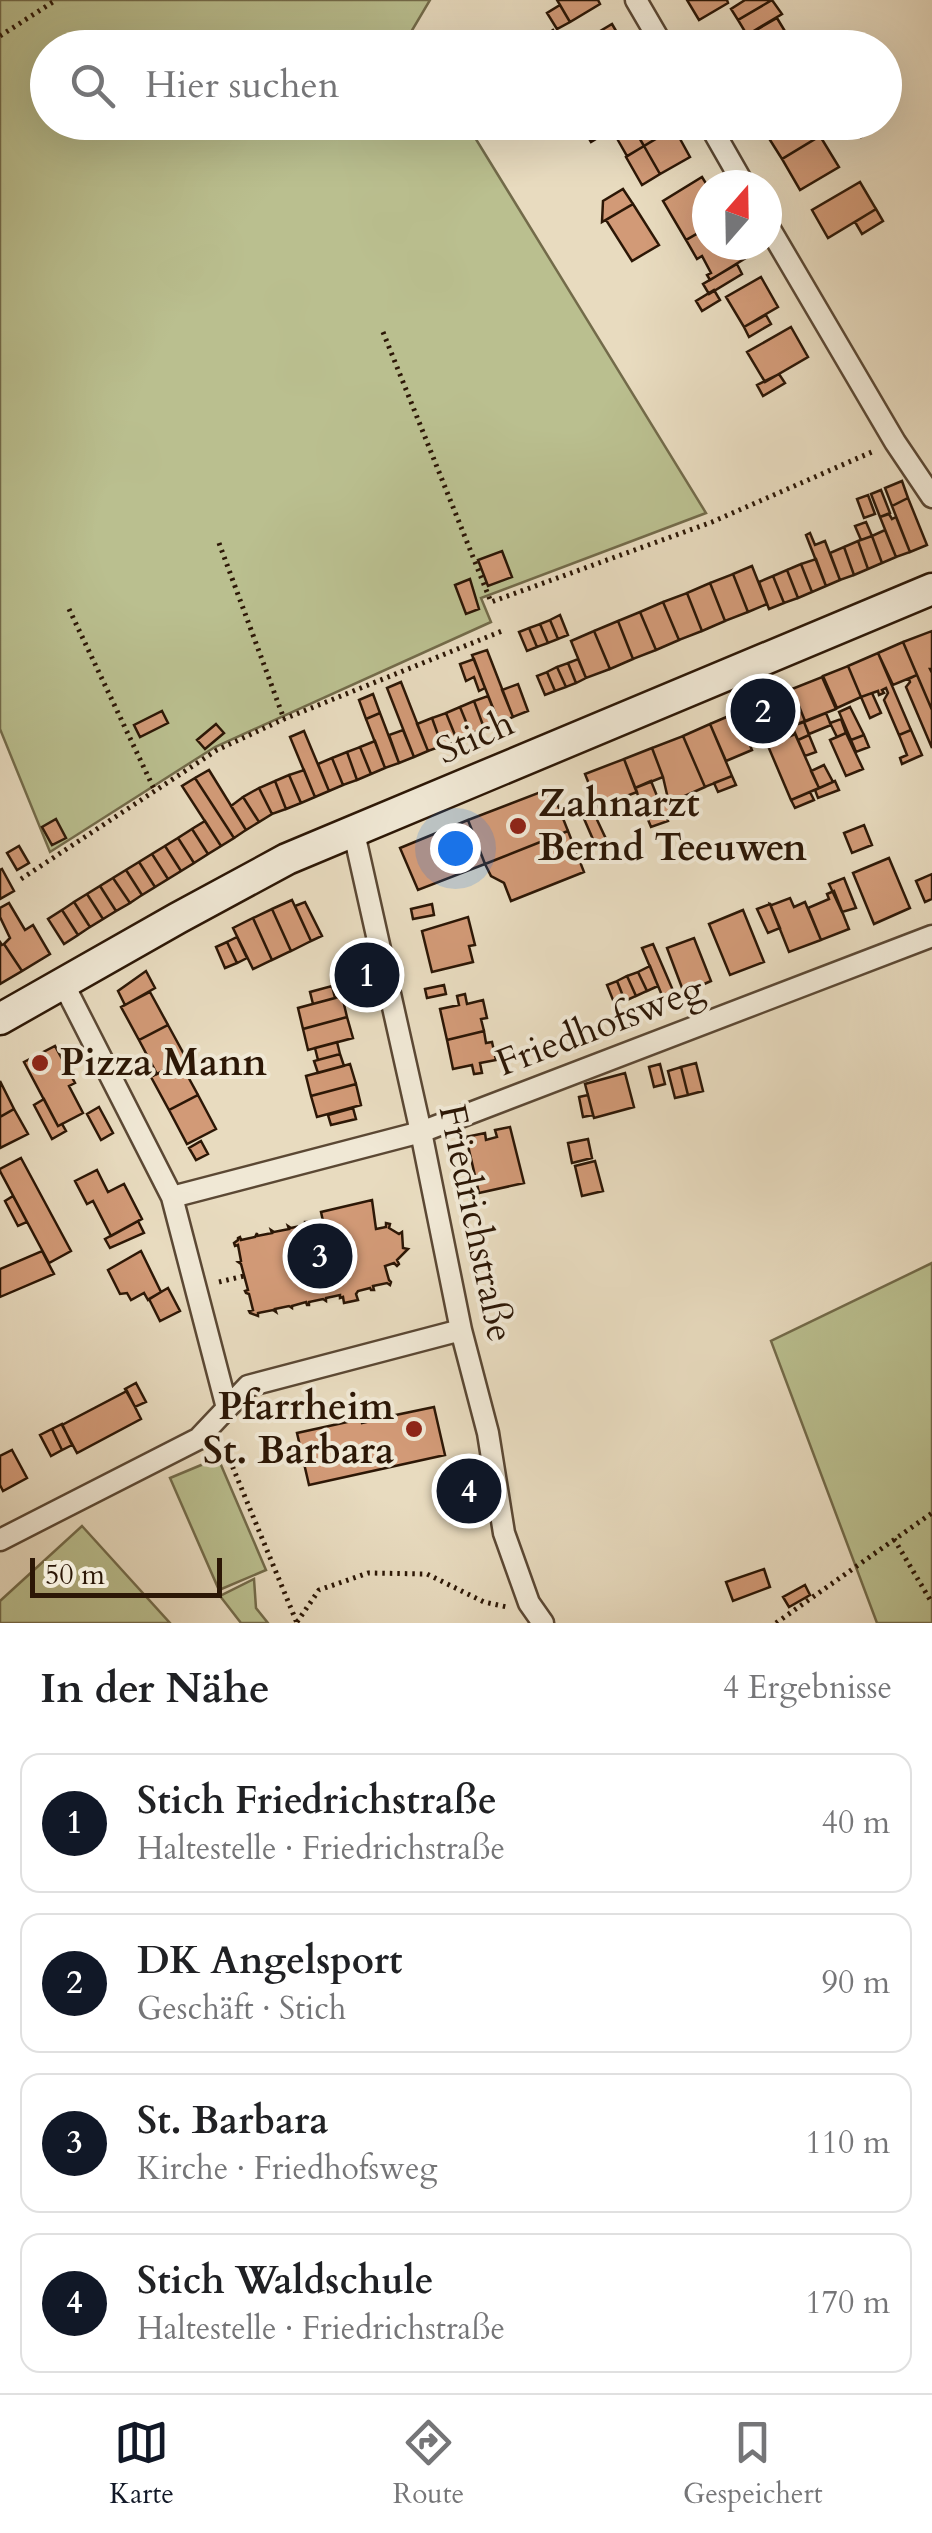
<!DOCTYPE html>
<html lang="de">
<meta charset="utf-8">
<style>
:root{--surface:#fff;--page:#f6f6f6;--text:#202124;--muted:#757577;--line:#e0e0e0;--accent:#111827}
body{margin:0;font-family:Cardo,serif;background:var(--page);color:var(--text)}
.compass{position:absolute;left:692px;top:170px;width:90px;height:90px;border-radius:50%;background:var(--surface);box-shadow:0 10px 40px #0002;rotate:20deg}
.scale{position:absolute;left:30px;bottom:25px;width:192px;box-sizing:border-box;padding-left:10px;border:5px solid #2c1706;border-top:0;font-size:28px;line-height:35px;white-space:nowrap;color:#2c1706;-webkit-text-stroke:8px #f0e8d5;paint-order:stroke}
.you{position:absolute;left:455px;top:848px;width:35px;height:35px;margin:-25px;border:8px solid #fff;border-radius:50%;background:#1a73e8;box-shadow:0 0 0 15px #1a73e833}
.badge{display:grid;place-items:center;width:65px;height:65px;border-radius:50%;background:var(--accent);color:#fff;font-size:32px;font-weight:700}
.pin{position:absolute;translate:-50% -50%;border:5px solid #fff;box-shadow:0 2px 10px #0006}
.list{margin:0;padding:0;list-style:none}
h2{display:flex;justify-content:space-between;align-items:center;height:130px;margin:0;padding:0 40px;font-size:42px}
h2 small{font-size:32px;font-weight:400;color:var(--muted)}
.list li{display:grid;grid-template-columns:65px 1fr auto;gap:30px;align-items:center;box-sizing:border-box;height:140px;margin:0 20px 20px;padding:0 20px;border:2px solid var(--line);border-radius:20px}
.list b{display:block;font-size:38px;white-space:nowrap}
.list p{margin:0;font-size:32px;white-space:nowrap;color:var(--muted)}
.list em{font-size:32px;font-style:normal;color:var(--muted)}
.icon{flex:none;width:55px;height:55px;fill:none;stroke:currentColor;stroke-width:2;stroke-linecap:round;stroke-linejoin:round}
.map{position:relative;flex:none;width:932px;height:1623px;overflow:hidden}
.search{position:absolute;background:var(--surface);box-shadow:0 10px 40px #0002;left:30px;right:30px;top:30px;height:110px;display:flex;align-items:center;gap:25px;box-sizing:border-box;padding:0 35px;border-radius:55px;color:var(--muted);font-size:38px}
.sheet{height:770px;background:var(--surface)}
nav{display:flex;justify-content:space-around;align-items:center;box-sizing:border-box;height:140px;border-top:2px solid var(--line);background:var(--surface);font-size:28px;color:var(--muted)}
nav a{display:grid;justify-items:center;gap:5px}
nav .on{color:var(--accent)}
.map>svg:first-child{display:block}
.green{fill:#babf8f;stroke:#736b4a;stroke-width:2.5}
.building{fill:#d29a77;stroke:#2c1706;stroke-width:2.5}
.lines{fill:none;stroke-linecap:round;stroke-linejoin:round}
.minor-casing{stroke:#5b4834;stroke-width:25}
.secondary-casing{stroke:#2c1706;stroke-width:35}
.path{stroke:#2c1706;stroke-width:5;stroke-dasharray:2.5 5;stroke-linecap:butt}
.minor{stroke:#f0e8d5;stroke-width:20}
.secondary{stroke:#f0e8d5;stroke-width:30}
.poi-dot{fill:#8f2418;stroke:#f0e8d5;stroke-width:4}
.labels{text-anchor:middle;dominant-baseline:central;stroke-width:8;stroke-linejoin:round;paint-order:stroke}
.street-label{font-size:38px;fill:#2c1706;stroke:#f0e8d5}
.poi-label{font-size:38px;font-weight:bold;fill:#2c1706;stroke:#f0e8d5;text-anchor:start}
</style>
<div class="map">
<svg width="932" height="1623" viewBox="0 0 932 1623">
<rect width="100%" height="100%" fill="#e8dbbf"/>
<filter id="stains"><feTurbulence type="fractalNoise" baseFrequency=".002" numOctaves="4"/><feColorMatrix values="0 0 0 0 .2 0 0 0 0 .09 0 0 0 0 .02 0 0 0 .5 -.17"/></filter>
<radialGradient id="worn" r=".72"><stop offset=".6" stop-color="#630" stop-opacity="0"/><stop offset="1" stop-color="#630" stop-opacity=".3"/></radialGradient>
<path class="green" d="M0,0h430l-19,32 9,15 -372,1v74l418,1 240,390 -225,85 10,24 -276,125 -165,105 -50,-123z
M932,1263v360h-55l-106,-282z
M218,1458l48,112 -47,20 -49,-112z
M82,1526l88,97h-170v-22z
M254,1579l2,29 12,15h-27l-21,-27z"/>
<path class="building" d="M557,0h41l2,4 -30,18z
M687,0h40l1,3 -29,17z
M745,0h27l-34,20 -7,-11z
M772,0l10,14 -35,21 -9,-15z
M560,5l10,17 -13,7 -10,-16z
M777,18l15,25 -7,5h-60z
M612,24l14,24h-40l-4,-6z
M553,30l7,11 -11,7h-22z
M597,122h11l4,7 -21,13 -7,-12z
M620,122h10l14,24 -17,10 -16,-28z
M630,122h40l4,6 -30,18z
M780,122h32l8,14 -38,23 -17,-27z
M852,122h27l2,3 -20,12z
M674,128l16,29 -30,17 -16,-28z
M820,136l19,31 -39,23 -18,-31z
M644,146l16,28 -18,11 -16,-28z
M702,177l5,8v43l-21,12 -23,-39z
M860,182l16,27 -48,29 -16,-28z
M623,189l10,15 -31,18 1,-21z
M633,204l26,41 -27,16 -26,-41z
M876,209l7,12 -21,13 -7,-12z
M707,228v17h36l6,11 -39,24 -3,-5 4,-2 -9,-17 -5,3 -11,-19z
M737,264l5,10 -33,20 -6,-10z
M761,277l17,30 -34,20 -18,-30z
M714,290l6,10 -18,11 -6,-10z
M766,315l5,9 -22,13 -5,-10z
M791,327l17,30 -43,25 -18,-30z
M779,374l6,9 -22,13 -6,-11z
M902,481l6,17 -16,8 -7,-18z
M881,490l9,23 -10,4 -9,-23z
M868,495l7,19 -11,4 -7,-19z
M908,498l19,47 -17,7 -18,-46z
M889,514l3,5 4,-2 14,35 -14,5 -16,-40z
M866,522l6,14 -11,4 -6,-14z
M885,530l11,27 -14,6 -10,-27z
M810,533l5,12 10,-4 15,39 -14,6 -20,-51z
M872,536l10,27 -14,6 -10,-28z
M858,541l10,28 -14,6 -10,-28z
M844,547l10,28 -14,5 -10,-27z
M502,551l10,26 -24,9 -10,-26z
M816,559l10,27 -14,6 -11,-28z
M801,564l11,28 -14,6 -11,-28z
M752,566l15,38 -19,8 -15,-38z
M787,570l11,28 -14,5 -11,-27z
M733,574l15,38 -23,9 -15,-38z
M773,576l11,27 -15,6 -10,-27z
M470,579l9,30 -13,5 -11,-29z
M710,583l15,38 -23,10 -15,-38z
M687,593l15,38 -23,9 -16,-38z
M663,602l16,38 -23,10 -16,-38z
M640,612l16,38 -23,9 -15,-38z
M560,615l8,20 -10,4 -8,-19z
M550,620l8,19 -10,4 -8,-19z
M618,621l15,38 -23,10 -16,-38z
M540,624l8,19 -11,4 -8,-19z
M529,628l8,19 -10,4 -8,-19z
M594,631l16,38 -24,9 -15,-37z
M932,631v38h-2l2,4v37l-29,-68z
M903,642l14,33 -24,10 -15,-32z
M487,650l26,67 -14,6 -27,-68z
M878,653l33,77 -12,5 -15,-35 4,-7 -2,-5 -4,2 2,3 -5,2 -1,-4 -17,6 -13,-31z
M474,659l11,29 -6,3 -5,-14 -8,4 -6,-17z
M578,659l8,19 -10,5 -8,-20z
M568,663l8,20 -10,4 -9,-20z
M848,666l13,31 -24,11 -14,-32z
M557,667l9,20 -11,4 -8,-19z
M547,672l8,19 -10,4 -8,-19z
M917,675l15,35v38l-26,-61 4,-5 -1,-3z
M822,677l14,32 -31,12 -13,-32z
M401,682l27,69 -14,6 -27,-69z
M518,684l10,27 -15,6 -11,-27z
M792,689l13,32 -13,5 -13,-31z
M872,693l9,20 -11,5 -9,-21z
M373,694l7,19 -14,6 -7,-19z
M779,695l16,39 -27,12 -7,-15 -14,6 -11,-24z
M488,696l11,27 -15,5 -10,-27z
M474,701l10,27 -13,6 -11,-27z
M460,707l11,27 -14,6 -11,-27z
M850,707l14,28 -13,5 -12,-28z
M162,711l6,12 -28,14 -6,-12z
M380,713l19,50 -14,5 -19,-49z
M446,713l11,27 -15,6 -10,-28z
M736,713l16,37 -26,11 -16,-37z
M826,713l5,12 -22,9 -5,-12z
M432,718l10,28 -14,5 -11,-27z
M841,719l5,14 -9,4 -7,-14z
M804,722l5,13 -11,5 -6,-14z
M216,724l8,9 -19,16 -8,-9z
M710,724l22,52 -27,11 -22,-51z
M403,730l11,27 -15,6 -10,-28z
M911,730l11,25 -20,9 -2,-6 7,-3 -8,-20z
M304,731l25,60 -14,6 -25,-60z
M846,733l17,36 -17,7 -16,-36z
M795,734l24,54 -28,12 -23,-54z
M809,735l7,17 -11,4 -7,-16z
M864,735l5,12 -13,5 -5,-12z
M683,736l22,51 -36,16 -6,-26 -11,-29z
M375,741l10,27 -14,6 -11,-27z
M360,747l11,27 -14,6 -10,-28z
M652,748l11,29 -28,11 -11,-29z
M347,752l10,28 -14,5 -11,-27z
M332,758l11,27 -14,6 -11,-27z
M624,759l13,33 -39,15 -13,-33z
M824,765l9,17 -14,6 -8,-17z
M209,770l37,60 -12,8 -39,-60z
M304,770l11,27 -14,6 -12,-28z
M289,775l12,28 -15,6 -11,-28z
M732,776l4,9 -18,7 -4,-9z
M195,778l39,60 -13,8 -39,-60z
M275,781l11,28 -14,5 -13,-26z
M651,781l10,25 8,-3 4,10 -7,3 2,5 -17,6 -16,-39z
M835,781l4,9 -21,8 -3,-8z
M259,788l13,26 -13,8 -16,-25z
M551,788l17,43 -83,33 -17,-44z
M810,792l4,8 -19,8 -4,-8z
M243,797l16,25 -13,8 -15,-24z
M592,809l14,30 -11,5 -13,-30z
M56,819l10,19 -14,7 -10,-18z
M468,820l17,44 -67,26 -18,-42z
M205,821l16,25 -13,8 -16,-25z
M864,825l8,20 -20,8 -8,-20z
M192,829l16,25 -14,9 -16,-25z
M568,831l16,41 -73,29 -7,-18 -13,-7 -6,-12z
M178,838l16,25 -13,8 -16,-25z
M19,846l10,17 -12,7 -10,-17z
M165,846l16,25 -13,8 -16,-25z
M152,854l16,25 -13,8 -16,-25z
M889,858l21,50 -36,16 -21,-51z
M139,862l16,25 -13,8 -16,-25z
M2,869l12,22 -14,8v-29z
M126,870l16,25 -12,8 -17,-25z
M932,874v25l-7,3 -9,-21z
M113,878l17,25 -14,8 -16,-25z
M844,878l12,30 -14,4 -13,-28z
M100,886l16,25 -13,8 -16,-25z
M834,891l15,38 -28,11 -13,-32 21,-9 -2,-5z
M87,894l16,25 -13,8 -16,-25z
M790,898l4,9 11,-5 16,38 -32,12 -19,-48 2,1z
M292,900l19,41 -20,10 -19,-42z
M74,902l16,25 -12,8 -16,-25z
M305,902l17,34 -11,5 -16,-35z
M9,903l16,27 8,-5 17,29 -28,17 -18,-27 6,-6 -10,-21v-9z
M432,904l2,11 -21,4 -2,-10z
M770,904l10,24 -12,5 -11,-24z
M272,909l19,42 -19,9 -19,-42z
M62,910l16,25 -14,9 -16,-25z
M743,910l21,52 -34,13 -21,-51z
M468,917l7,28 -6,1 4,16 -41,10 -10,-41z
M253,918l19,42 -19,9 -20,-41z
M237,937l10,21 -10,5 -10,-21z
M694,938l17,43 -27,12 -17,-45z
M0,942l2,3 2,-1 18,27 -22,13z
M227,942l10,21 -12,5 -9,-21z
M653,944l22,51 -11,5 -22,-52z
M650,966l8,20 -11,5 -9,-19z
M146,971l9,17 -30,17 -7,-14z
M638,972l9,19 -11,5 -9,-20z
M627,976l9,20 -11,5 -8,-20z
M617,981l8,20 -10,4 -8,-20z
M444,985l2,9 -19,4 -2,-9z
M332,986l3,12 -22,6 -3,-12z
M150,992l18,33 -29,15 -18,-33z
M465,994l2,10 16,-4 4,18 -6,1 3,12 -37,9 -7,-31 19,-4 -2,-9z
M342,996l5,21 -44,12 -5,-21z
M347,1017l6,21 -45,12 -5,-21z
M168,1025l18,33 -29,16 -18,-34z
M484,1031l2,12 6,-1 4,18 -16,3 2,10 -8,1 -2,-9 -19,4 -6,-29z
M337,1042l3,12 -22,6 -3,-12z
M55,1046l20,37 -6,3 14,27 -25,13 -34,-64z
M340,1054l4,12 -26,7 -4,-12z
M180,1062l18,33 -29,15 -18,-33z
M696,1063l7,28 -15,4 -7,-28z
M350,1064l6,20 -45,12 -5,-20z
M660,1064l5,20 -11,3 -5,-20z
M681,1067l7,28 -13,3 -7,-27z
M625,1073l9,34 -40,11 -9,-34z
M0,1081l14,28 -14,8z
M356,1084l5,21 -44,12 -6,-21z
M198,1095l18,34 -29,15 -18,-34z
M588,1095l5,20 -10,2 -4,-20z
M44,1099l14,27 4,-2 4,7 -14,8 -18,-34z
M99,1107l14,26 -12,7 -14,-26z
M353,1108l3,11 -25,6 -3,-10z
M14,1109l14,25 -28,14v-31z
M510,1127l14,56 -45,10 -13,-56 19,-4 1,7 11,-3 -2,-7z
M588,1139l4,19 -20,5 -4,-20z
M201,1141l7,13 -12,6 -7,-12z
M21,1158l50,93 -22,12 -49,-92v-2z
M595,1161l8,30 -21,5 -7,-30z
M97,1170l11,22 16,-8 18,35 -31,17 -18,-35 -6,3 -12,-23z
M13,1196l14,26 -9,4 -13,-25z
M372,1200l4,29 10,-2v-4l4,1 -1,4 10,6 3,-2 1,16 5,1 -11,11 2,4 -2,2 -3,-3 -9,3 4,14 2,2 -1,3 -3,-2 -14,3 1,4h-3l-1,-2 -12,3 -2,3 2,6 -14,3 -1,-6 -3,1v-3l-14,3v3l-3,-2 -14,3v3h-2l-1,-3 -14,4v2l-3,-2 -14,3 1,3 -3,-2 -15,3v3l-8,-3 -1,-2 4,-1 -4,-16 -3,-1 -1,-2 3,-1 -7,-26 -3,-2 3,-1 -3,-16 -3,1 -1,-3 4,-3v-2l2,-1 1,3 14,-3 2,-4v3l15,-3 -1,-3 3,2 15,-3 -1,-3 3,2 14,-3v-3h2l1,3 15,-4 -2,-9z
M138,1221l6,12 -34,15 -5,-9z
M42,1251l12,23 -54,23v-28z
M141,1251l20,41 -13,8 -4,-7 -13,7 -4,-7 -7,1 -12,-24z
M168,1288l12,23 -20,10 -11,-22z
M136,1383l10,19 -11,5 -10,-18z
M127,1391l14,28 -64,34 -15,-28z
M434,1407l11,48 -136,30 -12,-52 64,-14 1,4 22,-5 -1,-6 3,5z
M62,1424l10,21 -10,5 -10,-21z
M52,1429l10,21 -11,6 -11,-21z
M12,1450l15,28 -24,13 -3,-6v-29z
M764,1569l6,18 -37,14 -7,-19z
M805,1585l5,10 -21,12 -6,-10z"/>
<g class="lines">
<defs>
<path id="minor" d="M636,0l28,48
M708,122l36,63
M767,224l128,218 37,55
M354,833l67,299 40,198 27,103 16,100 25,70 14,20
M63,983l109,214 55,211
M172,1197l249,-65 511,-196
M0,1540l198,-101 50,-53 213,-56"/>
<path id="secondary" d="M0,1019l178,-101 109,-59 645,-270"/>
</defs>
<use href="#minor" class="minor-casing"/>
<use href="#secondary" class="secondary-casing"/>
<path class="path" d="M0,36l56,-36
M383,332l108,270 221,-80 162,-71
M219,543l65,176
M69,609l86,182
M21,879l196,-129 67,-31 218,-88
M219,1282l25,-6
M224,1446l73,177
M894,1539l38,64
M297,1622l22,-32 49,-17 59,1 57,28 23,5
M776,1623l156,-110"/>
<use href="#minor" class="minor"/>
<use href="#secondary" class="secondary"/>
</g>
<g class="poi-dot">
<circle cx="518" cy="826" r="10"/>
<circle cx="40" cy="1063" r="10"/>
<circle cx="414" cy="1429" r="10"/>
</g>
<g class="labels">
<g class="street-label">
<text transform="translate(475 737) rotate(-24)">Stich</text>
<text transform="translate(600 1026) rotate(-21)">Friedhofsweg</text>
<text transform="translate(476 1223) rotate(78)">Friedrichstraße</text>
</g>
<g class="poi-label">
<text x="538" y="804">Zahnarzt<tspan x="538" dy="44">Bernd Teeuwen</tspan></text>
<text x="60" y="1063">Pizza Mann</text>
<text x="394" y="1407" text-anchor="end">Pfarrheim<tspan x="394" dy="44">St. Barbara</tspan></text>
</g>
</g>
<rect width="100%" height="100%" filter="url(#stains)"/>
<rect width="100%" height="100%" fill="url(#worn)"/>
</svg>
<svg class="compass" viewBox="-18 -18 36 36"><path d="M0-13l5 13h-10z" fill="#e53935"/><path d="M0 13l5-13h-10z" fill="#757577"/></svg>
<div class="scale">50 m</div>
<div class="you"></div>
<div class="pin badge" style="left:367px;top:975px">1</div>
<div class="pin badge" style="left:763px;top:711px">2</div>
<div class="pin badge" style="left:320px;top:1256px">3</div>
<div class="pin badge" style="left:469px;top:1491px">4</div>
<div class="search"><svg class="icon" aria-label="search" viewBox="0 0 24 24"><circle cx="10" cy="10" r="6"/><path d="M15 15l6 6"/></svg>Hier suchen</div>
</div>
<section class="sheet">
<h2>In der Nähe<small>4 Ergebnisse</small></h2>
<ul class="list">
<li><span class="badge">1</span><div><b>Stich Friedrichstraße</b><p>Haltestelle · Friedrichstraße</p></div><em>40 m</em></li>
<li><span class="badge">2</span><div><b>DK Angelsport</b><p>Geschäft · Stich</p></div><em>90 m</em></li>
<li><span class="badge">3</span><div><b>St. Barbara</b><p>Kirche · Friedhofsweg</p></div><em>110 m</em></li>
<li><span class="badge">4</span><div><b>Stich Waldschule</b><p>Haltestelle · Friedrichstraße</p></div><em>170 m</em></li>
</ul>
</section>
<nav>
<a class="on"><svg class="icon" aria-label="map" viewBox="0 0 24 24"><path d="M3 6l6-2 6 2 6-2v14l-6 2-6-2-6 2zM9 4v14M15 6v14"/></svg>Karte</a>
<a><svg class="icon" aria-label="directions" viewBox="0 0 24 24"><path d="M12 3l9 9-9 9-9-9zM9 14v-3h6M13 9l2 2-2 2"/></svg>Route</a>
<a><svg class="icon" aria-label="saved" viewBox="0 0 24 24"><path d="M7 4h10v16l-5-4-5 4z"/></svg>Gespeichert</a>
</nav>
